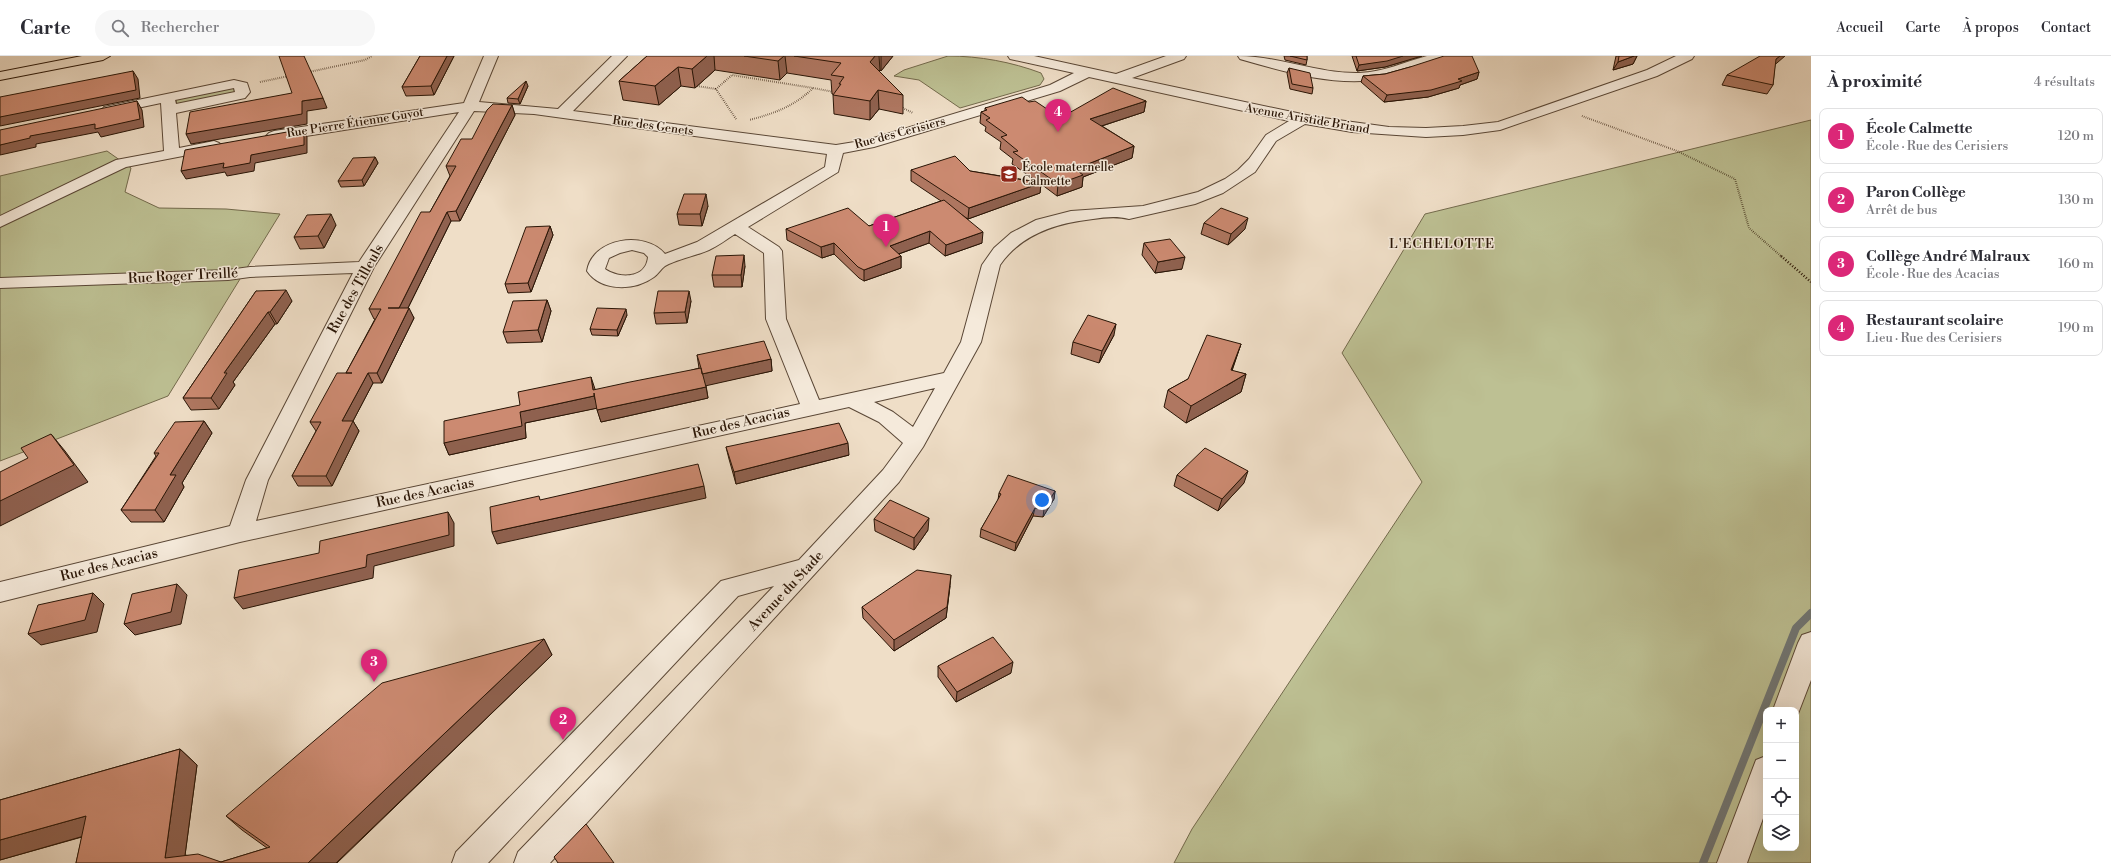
<!DOCTYPE html>
<html lang="fr">
<meta charset="utf-8">
<style>
:root{--surface:#fff;--page:#f7f7f7;--text:#2b2b33;--muted:#7c7c81;--line:#e1e1e2;--accent:#db2777}
body{margin:0;font-family:"Libre Bodoni",serif;background:var(--page);color:var(--text)}
.controls{position:absolute;right:12px;bottom:12px;display:grid;overflow:hidden;border-radius:8px;box-shadow:0 4px 16px #0002}
.controls button{width:36px;height:36px;display:grid;place-items:center;padding:0;border:0;border-bottom:1px solid var(--line);background:var(--surface);color:var(--text);font:20px sans-serif}
.you{position:absolute;left:1042px;top:444px;width:14px;height:14px;margin:-10px;border:3px solid #fff;border-radius:50%;background:#1a73e8;box-shadow:0 0 0 6px #1a73e833}
.badge{display:grid;place-items:center;width:26px;height:26px;border-radius:50%;background:var(--accent);color:#fff;font-size:13px;font-weight:700}
.pin{position:absolute;translate:-50% -33px;filter:drop-shadow(0 1px 2px #0008)}
.pin::after{content:'';position:absolute;top:21px;width:14px;height:12px;background:inherit;clip-path:polygon(0 0,100% 0,50% 100%)}
.list{margin:0;padding:0;list-style:none}
h2{display:flex;justify-content:space-between;align-items:center;height:52px;margin:0;padding:0 16px;font-size:17px}
h2 small{font-size:13px;font-weight:400;color:var(--muted)}
.list li{display:grid;grid-template-columns:26px 1fr auto;gap:12px;align-items:center;box-sizing:border-box;height:56px;margin:0 8px 8px;padding:0 8px;border:1px solid var(--line);border-radius:8px}
.list b{display:block;font-size:15px;white-space:nowrap}
.list p{margin:0;font-size:13px;white-space:nowrap;color:var(--muted)}
.list em{font-size:13px;font-style:normal;color:var(--muted)}
.icon{flex:none;width:22px;height:22px;fill:none;stroke:currentColor;stroke-width:2;stroke-linecap:round;stroke-linejoin:round}
.map{position:relative;flex:none;width:1811px;height:807px;overflow:hidden}
header{display:flex;align-items:center;gap:24px;box-sizing:border-box;height:56px;padding:0 20px;background:var(--surface);border-bottom:1px solid var(--line)}
header strong{font-size:19px}
nav{display:flex;gap:22px;margin-inline-start:auto;font-size:14px}
.search{width:280px;height:36px;background:var(--page);display:flex;align-items:center;gap:10px;box-sizing:border-box;padding:0 14px;border-radius:22px;color:var(--muted);font-size:15px}
main{display:flex}
aside{flex:1;background:var(--surface)}
.map>svg:first-child{display:block}
.green{fill:#bdc093;stroke:#736a4c;fill-rule:evenodd}
.lines{fill:none;stroke-linecap:round;stroke-linejoin:round}
.stream{stroke:#707776;stroke-width:8}
.minor-casing{stroke:#5a4736;stroke-width:2}
.major-casing{stroke:#291506;stroke-width:2}
.path-far1{stroke:#291506;stroke-width:2;stroke-dasharray:0.5 1.5;stroke-linecap:butt}
.path{stroke:#291506;stroke-width:2.5;stroke-dasharray:1 2;stroke-linecap:butt}
.minor{fill:#f5eadb;fill-rule:evenodd}
.major{fill:#efdec7;fill-rule:evenodd}
.wall{fill:#af7761;stroke:#291506}
.shaded-wall{fill:#8f614f;stroke:#291506}
.building{fill:#cc8a71;stroke:#291506}
.labels{text-anchor:middle;dominant-baseline:central;stroke-width:3;stroke-linejoin:round;paint-order:stroke}
.far-street-label{font-size:12px;fill:#291506;stroke:#f5eadb}
.far-poi-label{font-size:12px;fill:#291506;stroke:#f5eadb;text-anchor:start}
.far-neighbourhood-label{font-size:13px;letter-spacing:1px;fill:#291506;stroke:#f5eadb}
.street-label{font-size:14px;fill:#291506;stroke:#f5eadb}
</style>
<header>
<strong>Carte</strong>
<div class="search"><svg class="icon" aria-label="search" viewBox="0 0 24 24"><circle cx="10" cy="10" r="6"/><path d="M15 15l6 6"/></svg>Rechercher</div>
<nav><a>Accueil</a><a>Carte</a><a>À propos</a><a>Contact</a></nav>
</header>
<main>
<div class="map">
<svg width="1811" height="807" viewBox="0 0 1811 807">
<rect width="100%" height="100%" fill="#efdec7"/>
<filter id="stains"><feTurbulence type="fractalNoise" baseFrequency=".005" numOctaves="4"/><feColorMatrix values="0 0 0 0 .2 0 0 0 0 .09 0 0 0 0 .02 0 0 0 .5 -.17"/></filter>
<radialGradient id="worn" r=".72"><stop offset=".6" stop-color="#630" stop-opacity="0"/><stop offset="1" stop-color="#630" stop-opacity=".3"/></radialGradient>
<path class="green" d="M948,0c31,0 64,6 93,17l3,6 -4,6 -80,23 -41,-28 -25,-4 10,-6z
M233,31l2,6 -58,13 -1,-7z
M1811,64v743h-637l18,-34 230,-347 -80,-129 83,-139zM1766,654h30v138h-30z
M107,95l24,17 -6,24 34,16 67,1 54,5 -112,182 -168,65v-285z"/>
<g class="lines">
<path class="stream" d="M1703,807l93,-235 15,-15"/>
<defs>
<path id="minor" d="M484,0h14l-19,46 79,7 54,-53h15l-54,55 263,34 31,-5 183,-55 24,-12 -64,-14 -2,-3h26l82,18 50,-18h20l-2,3 -52,19 184,39 73,10 37,1 37,-2 35,-4 149,-52 29,-14h18l-2,3 -35,17 -157,54 -37,5 -37,2 -74,-5 -47,-8 -29,17 -21,31 -32,21 -28,11 -66,15c-12,-3 -23,-2 -36,0 -36,4 -72,15 -93,46l-19,77 -58,105 -24,35 -349,381h-36l4,-11 256,-266 -36,10 -250,267h-36l4,-11 265,-271 78,-21 84,-90 20,-27 -24,-21 -30,-15 -609,135 -240,60v-20l230,-56 16,-46 107,-207 -103,4 -22,3 -228,8v-10l228,-8 22,-3 109,-5 100,-150 -185,29 -5,-2 -3,-3 3,-3 5,-2 190,-28zM1089,21l200,44 -23,14 -17,24 -11,11 -13,9 -27,13 -55,14 -72,5 -35,9 -25,13 -17,15 -12,17 -21,77 -17,31 -125,27 -33,-81 -4,-68 -3,-4 -31,-20 90,-55 5,-19 31,-6 186,-56zM474,55l60,3 293,40 -2,13 -128,75 -32,12c-20,-24 -73,-16 -78,17 14,21 48,20 67,6 4,-3 7,-8 11,-11 13,-7 30,-10 44,-16 9,-4 18,-11 26,-16l29,19 2,66 34,85 -544,117 12,-41 106,-213zM632,194l12,3 4,4c-2,22 -29,22 -43,12l4,-11 11,-5zM935,332l-22,39 -20,-15 -19,-10z
M1238,0c41,0 80,18 121,17 25,-1 45,-11 68,-17 7,0 15,0 22,0l-2,3c-22,7 -42,16 -65,20 -47,8 -97,-7 -142,-20z
M234,24l13,3 3,9 -5,6 -69,15 3,35 35,-7 5,2 3,3 -3,3 -93,18 -126,60v-11l116,-56 48,-9 -3,-48 -52,11 -5,-1 -2,-3 2,-3zM234,32l1,4 -59,12 -1,-4z
M1811,576v48l-15,39v-9h-23l25,-67 4,-8z
M1766,700v54l-19,53h-30l39,-103z"/>
<path id="major" d="M82,0h28l-7,4 -103,20v-8z"/>
</defs>
<use href="#minor" class="minor-casing"/>
<use href="#major" class="major-casing"/>
<path class="path-far1" d="M309,16l56,-12 7,-4
M260,26l29,-6
M697,30l19,3
M813,32l21,4
M901,51l12,6
M1582,60l95,35 58,28 14,49 33,29
M736,63l-20,-30 16,-14 81,13c-18,18 -40,26 -64,32"/>
<path class="path" d="M1781,200l30,26"/>
<use href="#minor" class="minor"/>
<use href="#major" class="major"/>
</g>
<path class="wall" d="M420,0h34l-20,39 -28,1 -4,-9z
M647,0h246l-12,15 -1,-1 -1,1 24,24v19l-24,-5 -9,11 -36,-6 -1,-19v-1h-1l-1,-14 -44,-7 -7,7 -65,-10 -20,18 -14,-2 -22,19 -36,-5 -4,-19z
M1284,0h23v4l-1,5 -21,-5z
M1352,0h70l-37,11 -28,4z
M1616,0h21l-4,8 -20,6z
M1775,8l-2,21 -6,9 -45,-9 5,-10z
M1410,11l69,5 -2,7 -17,6 -1,3 -31,9 -44,5 -23,-20 2,-6 22,-2z
M1289,12l24,20 -1,6 -22,-5 -3,-16z
M528,30l-8,18 -12,-1 -1,-5z
M1146,45l-2,11 -42,14 32,20 -2,12 -49,19 -1,10 -25,9 -16,-12 -1,9 -72,26 -6,-4 20,28 -37,13 -16,-13 -30,11 2,2v12l-37,13 -5,-3 -25,-24 -12,4 -35,-18 -1,-11 83,-3 72,-25 -30,-20v-11l59,1 68,11 -26,-18 1,-5 -13,-10 1,-7 -16,-11 1,-4 -6,-4 1,-11 4,-1v-3l44,-6 24,11h16z
M512,49l3,10 -55,106h-9l-43,87 6,10 -32,65h-9l-20,38 6,10 -27,55h-34l-6,-10 24,-45 -6,-9 36,-49 29,-54h-1l-5,-10 61,-97 20,-36 -4,-10 26,-27z
M375,101l3,6 -14,23 -23,1 -3,-6z
M708,150l-6,20 -23,-1 -2,-11z
M1204,167l41,6 -17,16 -27,-11z
M336,169l-12,23 -24,1 -6,-12z
M550,170l3,9 -22,57 -23,1 -3,-9z
M1144,187l38,26 -27,4 -13,-18z
M745,210l-3,21h-28l-2,-12z
M256,235l36,10 -15,23h-2l-42,58 2,3 -16,24 -28,1 -8,-12z
M547,244l4,11 -9,31 -35,1 -4,-11z
M691,245l-4,22 -31,1 -2,-11z
M627,259l-9,21 -26,-1 -2,-6z
M1114,279l-15,28 -28,-9 2,-12z
M1241,288l-9,27 14,3 -5,18 -55,31 -22,-16 4,-17 20,-11z
M697,299l74,4 1,12 -66,14 2,13 -107,24 -4,-14 -72,15 1,15 -77,17 -5,-12 255,-75z
M204,365l8,12 -30,50 2,4 -20,35h-33l-10,-12 35,-54 -2,-3z
M726,391l123,8 -113,29 -7,-25z
M1177,419l67,8 -26,28 -44,-25z
M1055,435l-1,8 -11,18 -10,-1 -18,35 -35,-14 1,-8 17,-29 1,-7z
M874,463l54,11 -14,20 -39,-19z
M950,530l-4,32 -52,33 -31,-33 -1,-11z
M544,583l8,16 -215,208h-261l6,-26 -82,23v-60l180,-51 17,16 -12,90 36,7 46,-14 -25,-18 -16,-14z
M938,610l73,7 -55,29 -18,-25z"/>
<path class="shaded-wall" d="M447,0h7l-20,39 -3,-9z
M707,0h7l1,14 -20,18 -3,-19z
M784,0h1l2,17 -7,7 -2,-19z
M875,0h4l1,14 -10,11v-19z
M881,0h12l-12,15z
M1403,0h19l-37,11 -28,4 2,-6z
M1634,0h3l-4,8 -20,6 5,-8z
M1780,0h5l-15,13 6,-10z
M678,11l3,19 -22,19 -4,-19z
M133,15l5,8 2,19 -140,28v-9z
M1479,16l-2,7 -17,6 -1,3 -31,9 -44,5 3,-7 71,-16z
M526,25l2,5 -8,18 -2,-5z
M878,34l1,19 -9,11v-19z
M323,42l4,10 -20,3v13l-116,20 -5,-10 116,-33z
M137,45l5,9 2,17 -43,10 -3,-5 -62,12v3l-36,8v-10l30,-9z
M1146,45l-2,11 -55,18 1,-11z
M512,49l3,10 -55,106 -4,-10z
M304,73l3,8v16l-52,10 -1,8 -27,5 -2,-4 -39,7 -5,-8 70,-16z
M1134,90l-2,12 -49,19 -1,10 -25,9 1,-12 17,-15z
M375,101l3,6 -14,23 -2,-6z
M1041,127l-1,10 -72,26 1,-11z
M706,138l2,12 -6,20 -2,-12z
M447,156l4,9 -48,97 -4,-10z
M331,158l5,11 -12,23 -6,-12z
M1248,162l-3,11 -17,16 3,-11z
M550,170l3,9 -22,57 -3,-9z
M930,175l-1,12 -39,14v-11z
M983,176l-1,11 -37,13 1,-11z
M834,187v11l-12,4 -1,-11z
M744,199l1,11 -3,21 -1,-12z
M901,200v12l-37,13v-11z
M1185,201l-3,12 -27,4 3,-11z
M286,234l6,11 -15,23 -7,-12z
M689,235l2,10 -4,22 -2,-11z
M547,244l4,11 -9,31 -4,-12z
M409,252l5,10 -32,65 -5,-10z
M626,253l1,6 -9,21 -1,-6z
M268,256l7,12 -42,58 2,3 -16,24 -8,-11 13,-25z
M1116,268l-2,11 -15,28 3,-12z
M1241,288l-6,17 -9,25 20,-12 -5,18 -55,31 5,-17 40,-36z
M771,303l1,12 -67,15 -3,-12z
M368,317l5,10 -20,38 6,10 -27,55 -6,-10 16,-55z
M591,321l4,12 2,13 -4,-12z
M706,331l2,11 -107,24 -4,-12z
M594,340l4,12 -73,15 1,15 -77,17 -5,-12 76,-31z
M204,365l8,12 -30,50 2,4 -20,35 -9,-12 15,-35z
M51,378l14,17 23,31 -88,44v-25z
M848,387l1,12 -113,29 -2,-12z
M1248,415l-4,12 -26,28 4,-12z
M704,430l2,12 -209,46 -5,-12z
M1055,435l-1,8 -11,18 1,-8z
M1035,452l-2,8 -18,35 1,-8z
M448,456l6,11v23l-80,20 -1,12 -130,31 -9,-11 133,-43z
M929,462l-1,12 -14,20v-12z
M951,519l-1,11 -4,32 -52,33v-11z
M177,528l10,11 -6,29 -46,11 -11,-11z
M93,537l11,11 -7,28 -56,13 -13,-11z
M544,583l8,16 -216,208h-28z
M1013,606l-2,11 -55,29 1,-10z
M180,693l17,16 -13,98 -19,-5z
M86,760l19,14 -105,30v-20z"/>
<path class="building" d="M279,0h25l19,42 -21,3v13l-116,20 4,-22 102,-19z
M420,0h27l-16,30 -29,1z
M647,0h60l-15,13 -14,-2 -23,19 -36,-5z
M744,0h40l-6,5z
M794,0h81l-5,6 33,33 -25,-5 -8,11 -37,-6 8,-11h-2l5,-7 -13,-2 10,-12z
M1290,0h17v4z
M1356,0h47l-16,5 -28,4z
M1444,0h28l7,16 -21,7 4,2 -31,9 -44,5 -24,-19 22,-2 25,-7z
M1619,0h15l-16,6z
M1760,0h20l-4,3 -3,26 -46,-10z
M1289,12l21,5 3,15 -21,-4z
M133,15l3,19 -136,27v-20z
M526,25l-8,18 -11,-1z
M1113,32l33,13 -56,18 44,27 -59,23 8,6 -25,9 -45,-32 5,-1 -17,-14 6,-2 -21,-15 4,-2 -9,-6 6,-2 -2,-2 37,-11 7,5 6,-1 18,12 9,-3 7,3z
M137,45l3,18 -45,10v-5l-65,12v2l-30,7v-15z
M493,48l19,1 -56,106 -9,1 -48,96h-11h21l-32,65h-9l-26,48h11l-27,55h-34l29,-54h-11l27,-49h15h-6l35,-64h-12l52,-97h9l26,-46h-10l15,-27h11l15,-29z
M304,73v16l-53,10 -1,8 -27,5 1,-5 -43,8 4,-21z
M955,100l15,15 71,12 -72,25 -58,-38z
M375,101l-13,23 -24,1 15,-23z
M684,138h22l-6,20h-23z
M944,144l39,32 -37,13 -16,-14 -40,15 11,10 -37,14 -6,-3 -24,-24 -13,4 -35,-18 62,-21 21,18z
M1221,152l27,10 -17,16 -27,-11z
M331,158l-13,22 -24,1 13,-22z
M550,170l-22,57 -23,1 21,-57z
M1170,183l15,18 -27,5 -14,-19z
M744,199l-3,20h-29l4,-19z
M286,234l-16,22h-2l-44,61h3l-16,25h-28l73,-107z
M658,235h31l-4,21 -31,1z
M547,244l-9,30 -35,2 10,-31z
M597,252l29,1 -9,21 -27,-1z
M1088,259l28,9 -14,27 -29,-9z
M1207,279l34,9 -10,26 15,4 -55,32 -23,-16 20,-11z
M764,285l7,18 -69,15 -1,-6 5,19 -109,23 -3,-17v3l-74,16 2,14 -78,17v-22l76,-16 -2,-13 73,-15 2,13 37,-8 71,-14 -4,-13z
M204,365l-34,54h6l-21,35h-34l38,-57h-5l21,-31z
M839,367l9,20 -114,29 -8,-25z
M51,378l23,31 -74,36v-29l28,-14 -7,-10z
M1205,392l43,23 -26,28 -45,-24z
M698,408l6,22 -212,46 -2,-25 49,-11 1,4z
M1008,419l47,16 -11,18 -9,-1 -19,35 -35,-14 20,-35 -2,-1z
M890,444l39,18 -15,20 -40,-19z
M448,456l1,23 -82,20 -1,12 -132,31 5,-28 80,-17 1,-12z
M917,514l34,5 -4,32 -53,33 -32,-33z
M177,528l-6,28 -47,12 8,-30z
M93,537l-8,27 -57,14 10,-29z
M993,581l20,25 -56,30 -19,-26z
M544,583l-236,224h-232l10,-47 -86,24v-40l180,-51 -15,109 33,-4 23,8 49,-15 -44,-31 156,-133z
M586,768l28,39h-56l-4,-6z"/>
<defs>
<symbol id="school-square" viewBox="-11 -11 22 22"><rect x="-9" y="-9" width="18" height="18" rx="4" fill="#8f2418" stroke="#f5eadb"/><path d="M0-5L7-2L0 1L-7-2ZM-4 1L0 2.5L4 1V4Q0 6-4 4Z" fill="#fff"/></symbol>
</defs>
<g fill-rule="evenodd">
<use href="#school-square" x="999" y="108" width="20" height="20"/>
</g>
<g class="labels">
<g class="far-street-label">
<text transform="translate(1307 63) rotate(10)">Avenue Aristide Briand</text>
<text transform="translate(355 67) rotate(-9)">Rue Pierre Étienne Guyot</text>
<text transform="translate(653 70) rotate(8)">Rue des Genets</text>
<text transform="translate(900 77) rotate(-15)">Rue des Cerisiers</text>
</g>
<g class="far-poi-label">
<text x="1022" y="111">École maternelle<tspan x="1022" dy="14">Calmette</tspan></text>
</g>
<g class="far-neighbourhood-label">
<text x="1442" y="188">L'ECHELOTTE</text>
</g>
<g class="street-label">
<text transform="translate(183 220) rotate(-3)">Rue Roger Treillé</text>
<text transform="translate(356 233) rotate(-61)">Rue des Tilleuls</text>
<text transform="translate(741 367) rotate(-13)">Rue des Acacias</text>
<text transform="translate(425 437) rotate(-12)">Rue des Acacias</text>
<text transform="translate(109 509) rotate(-14)">Rue des Acacias</text>
<text transform="translate(786 535) rotate(-47)">Avenue du Stade</text>
</g>
</g>
<rect width="100%" height="100%" filter="url(#stains)"/>
<rect width="100%" height="100%" fill="url(#worn)"/>
</svg>
<div class="controls">
<button>+</button>
<button>−</button>
<button><svg class="icon" aria-label="locate" viewBox="0 0 24 24"><circle cx="12" cy="12" r="6"/><path d="M12 2v4M12 18v4M2 12h4M18 12h4"/></svg></button>
<button><svg class="icon" aria-label="layers" viewBox="0 0 24 24"><path d="M12 4l9 5-9 5-9-5zM3 14l9 5 9-5"/></svg></button>
</div>
<div class="you"></div>
<div class="pin badge" style="left:886px;top:191px">1</div>
<div class="pin badge" style="left:563px;top:684px">2</div>
<div class="pin badge" style="left:374px;top:626px">3</div>
<div class="pin badge" style="left:1058px;top:76px">4</div>
</div>
<aside>
<h2>À proximité<small>4 résultats</small></h2>
<ul class="list">
<li><span class="badge">1</span><div><b>École Calmette</b><p>École · Rue des Cerisiers</p></div><em>120 m</em></li>
<li><span class="badge">2</span><div><b>Paron Collège</b><p>Arrêt de bus</p></div><em>130 m</em></li>
<li><span class="badge">3</span><div><b>Collège André Malraux</b><p>École · Rue des Acacias</p></div><em>160 m</em></li>
<li><span class="badge">4</span><div><b>Restaurant scolaire</b><p>Lieu · Rue des Cerisiers</p></div><em>190 m</em></li>
</ul>
</aside>
</main>
